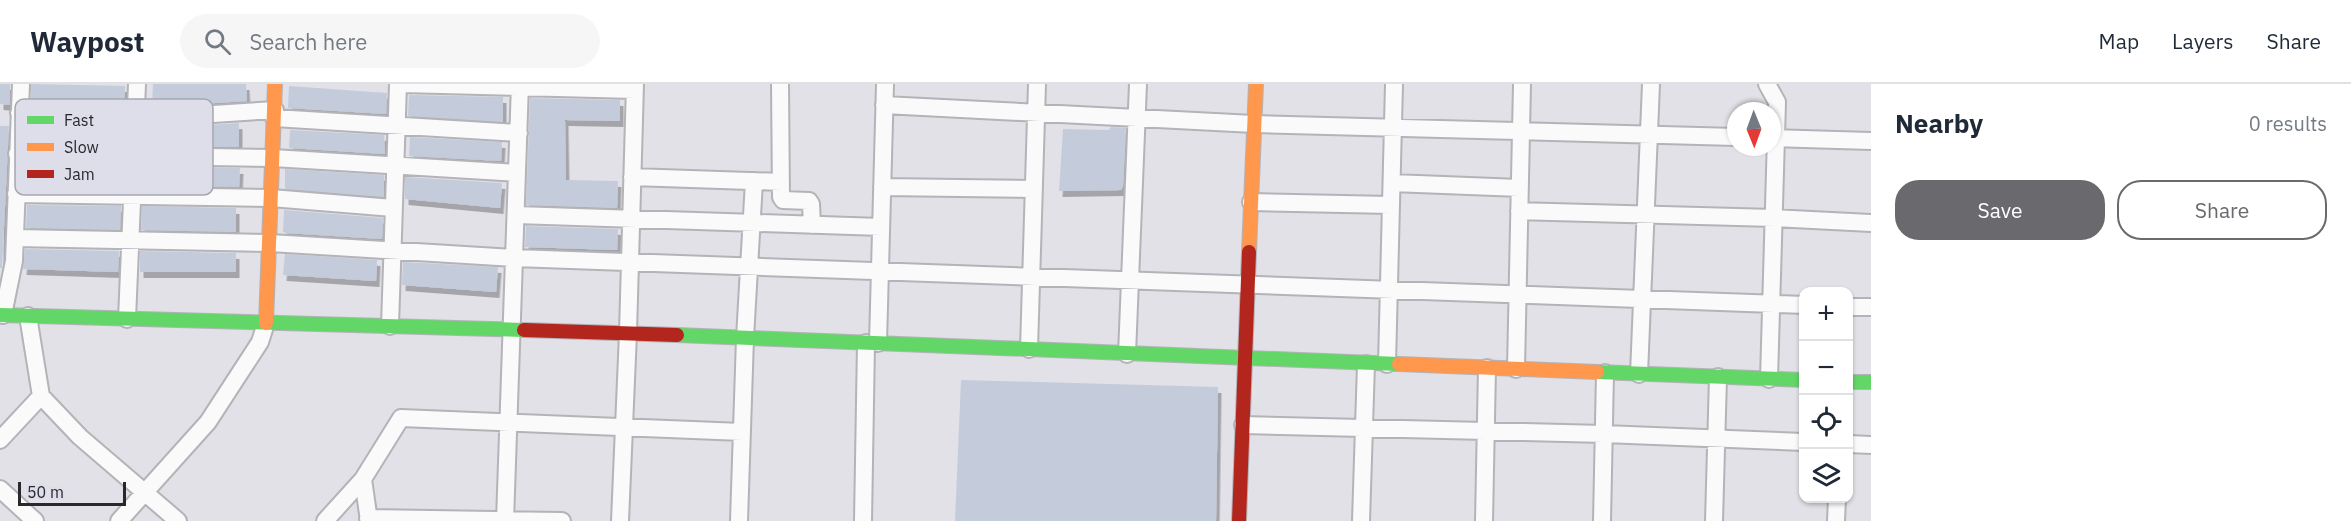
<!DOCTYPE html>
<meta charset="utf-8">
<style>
:root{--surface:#fff;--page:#f6f6f7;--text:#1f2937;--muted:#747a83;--line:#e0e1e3;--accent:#69696e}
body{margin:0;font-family:"IBM Plex Sans",sans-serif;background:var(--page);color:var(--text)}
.controls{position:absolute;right:18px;bottom:18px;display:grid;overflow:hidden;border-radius:12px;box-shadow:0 2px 4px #0004}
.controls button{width:54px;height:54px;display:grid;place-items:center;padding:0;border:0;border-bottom:2px solid var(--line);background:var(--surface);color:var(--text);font:30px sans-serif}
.compass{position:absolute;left:1727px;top:18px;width:54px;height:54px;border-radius:50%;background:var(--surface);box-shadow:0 2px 4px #0004;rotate:179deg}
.scale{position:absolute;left:18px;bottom:15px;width:108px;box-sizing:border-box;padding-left:6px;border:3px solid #28282d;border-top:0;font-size:16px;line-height:21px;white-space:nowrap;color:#28282d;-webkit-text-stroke:4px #dedeea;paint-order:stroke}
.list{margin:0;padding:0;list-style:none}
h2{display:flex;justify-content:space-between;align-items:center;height:78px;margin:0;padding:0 24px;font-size:26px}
h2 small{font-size:20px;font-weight:400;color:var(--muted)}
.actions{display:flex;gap:12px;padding:18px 24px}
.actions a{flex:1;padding:14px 0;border:2px solid var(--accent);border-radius:24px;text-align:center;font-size:21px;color:var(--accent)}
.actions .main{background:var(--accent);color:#fff}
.icon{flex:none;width:33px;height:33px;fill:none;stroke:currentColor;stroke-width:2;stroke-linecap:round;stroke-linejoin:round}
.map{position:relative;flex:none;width:1871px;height:437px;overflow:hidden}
header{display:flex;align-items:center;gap:36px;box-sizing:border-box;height:84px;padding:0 30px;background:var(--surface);border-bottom:2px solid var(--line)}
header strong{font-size:28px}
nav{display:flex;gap:33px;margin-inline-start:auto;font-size:21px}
.search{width:420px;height:54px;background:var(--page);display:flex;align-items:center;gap:15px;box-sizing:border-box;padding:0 21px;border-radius:33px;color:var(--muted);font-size:22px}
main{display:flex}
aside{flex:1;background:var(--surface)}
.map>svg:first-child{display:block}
.building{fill:#c4ccdb;filter:url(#shadow)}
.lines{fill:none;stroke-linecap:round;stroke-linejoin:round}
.street-casing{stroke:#b3b3b8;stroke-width:20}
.fast-casing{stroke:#b3b3b8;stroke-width:16}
.slow-casing{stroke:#b3b3b8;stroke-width:16}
.jam-casing{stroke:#b3b3b8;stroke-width:16}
.street{stroke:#fafafb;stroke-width:16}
.fast{stroke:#63d668;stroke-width:14}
.slow{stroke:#ff974d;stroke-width:14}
.jam{stroke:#b3261e;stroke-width:14}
.key{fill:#dedeea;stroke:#a7a7b1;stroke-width:1.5}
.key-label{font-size:16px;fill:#28282d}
</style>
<header>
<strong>Waypost</strong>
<div class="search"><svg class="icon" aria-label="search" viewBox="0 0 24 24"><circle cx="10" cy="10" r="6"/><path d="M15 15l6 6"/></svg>Search here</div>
<nav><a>Map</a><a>Layers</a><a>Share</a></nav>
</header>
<main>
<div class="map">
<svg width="1871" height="437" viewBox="0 0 1871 437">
<defs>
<filter id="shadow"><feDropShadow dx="3.5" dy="6" stdDeviation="0" flood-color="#0004"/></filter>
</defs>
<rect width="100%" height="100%" fill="#e1e1e7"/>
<path class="building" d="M0,0h10v21l-10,-1z
M31,0l94,2 -1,22 -93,-5z
M153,0h93l1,17 -95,6z
M289,2l98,7 -1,21 -98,-6z
M409,11l94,2v25l-95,-6z
M530,14l90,2v21l-55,-1 1,60 52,1 -1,27 -91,-3z
M239,39v24l-94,-1 1,-17z
M0,42h9l-7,142h-2z
M1111,43l15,1 -3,58 -2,4 -62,1 4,-62 46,1z
M290,46l94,5 1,19 -96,-6z
M410,53l92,5 -1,19 -92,-5z
M144,82l96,2 -1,19 -96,-2z
M285,85l99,6v22l-99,-8z
M405,93l97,6 -2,25 -95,-9z
M27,121l94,1 -1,24 -94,-2z
M142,122l94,2v24l-95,-2z
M284,126l99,8 -1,21 -96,-6 -3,-1z
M526,142l92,3 -1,21 -92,-3z
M25,165l94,2 -1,21 -95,-3z
M140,167l96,2v19h-96z
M285,170l92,6 -1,21 -93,-6z
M403,178l95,5 -2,25 -94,-7z
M961,296l257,7 -2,134h-261z"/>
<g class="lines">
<defs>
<path id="street" d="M402,0l233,6
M780,0l1,113 2,3 26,1 2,3 1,21
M1767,0l10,18 -8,277
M884,21l370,19 482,13
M19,29l116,6 140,-9
M274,34l245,15
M1772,54l99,3
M17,70l256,4 244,15
M632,93l149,5
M1392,99l128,5
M882,103l152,2
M16,110l255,4 122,10
M1251,118l140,3
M1519,127l255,7 97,5
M516,131l365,12
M15,154l255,5 245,15 1289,47
M1848,223h23
M3,231l11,-54 7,-177
M28,232l13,80 39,41 98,84
M127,235l10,-235
M390,242l8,-242
M878,259l7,-259
M1029,265l8,-265
M1127,270l11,-270
M1387,280l7,-280
M1516,285l6,-285
M1639,290l12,-290
M1243,341l361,9 200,8
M0,356l41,-44
M1848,360l23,1
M363,395l6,42
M0,405l35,32
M368,434l194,3
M119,437l89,-99 52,-80 6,-19
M325,437l38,-42 38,-61 341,14
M505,437l15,-437
M620,437l8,-188 7,-249
M739,437l6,-183 9,-157
M863,437l3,-178
M1361,437l5,-157
M1484,437l3,-153
M1602,437l3,-148
M1714,437l4,-144
M1836,437l1,-23"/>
<path id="fast" d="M0,231l524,15
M677,251l722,29
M1597,288l207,8
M1848,298h23"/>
<path id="slow" d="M1249,168l7,-168
M266,239l9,-239
M1399,280l198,8"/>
<path id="jam" d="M524,246l153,5
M1239,437l10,-269"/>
</defs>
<use href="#street" class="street-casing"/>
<use href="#fast" class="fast-casing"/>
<use href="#slow" class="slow-casing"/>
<use href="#jam" class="jam-casing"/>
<use href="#street" class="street"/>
<use href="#fast" class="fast"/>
<use href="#slow" class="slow"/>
<use href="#jam" class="jam"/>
</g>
<rect x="15" y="15" width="198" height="96" rx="9" class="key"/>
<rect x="27" y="32" width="27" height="8" fill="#63d668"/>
<rect x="27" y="59" width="27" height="8" fill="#ff974d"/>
<rect x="27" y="86" width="27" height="8" fill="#b3261e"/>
<g class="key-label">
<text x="64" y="42">Fast</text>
<text x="64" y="69">Slow</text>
<text x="64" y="96">Jam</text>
</g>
</svg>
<div class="controls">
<button>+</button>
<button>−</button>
<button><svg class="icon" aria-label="locate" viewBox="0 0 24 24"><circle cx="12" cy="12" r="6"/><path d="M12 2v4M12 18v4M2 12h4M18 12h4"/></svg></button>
<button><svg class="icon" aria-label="layers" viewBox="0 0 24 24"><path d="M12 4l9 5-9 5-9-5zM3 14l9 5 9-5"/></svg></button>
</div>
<svg class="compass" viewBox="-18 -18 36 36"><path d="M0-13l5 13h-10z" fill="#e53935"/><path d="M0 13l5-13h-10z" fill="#747a83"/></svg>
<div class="scale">50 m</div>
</div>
<aside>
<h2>Nearby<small>0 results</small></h2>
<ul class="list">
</ul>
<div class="actions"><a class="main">Save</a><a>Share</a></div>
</aside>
</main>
